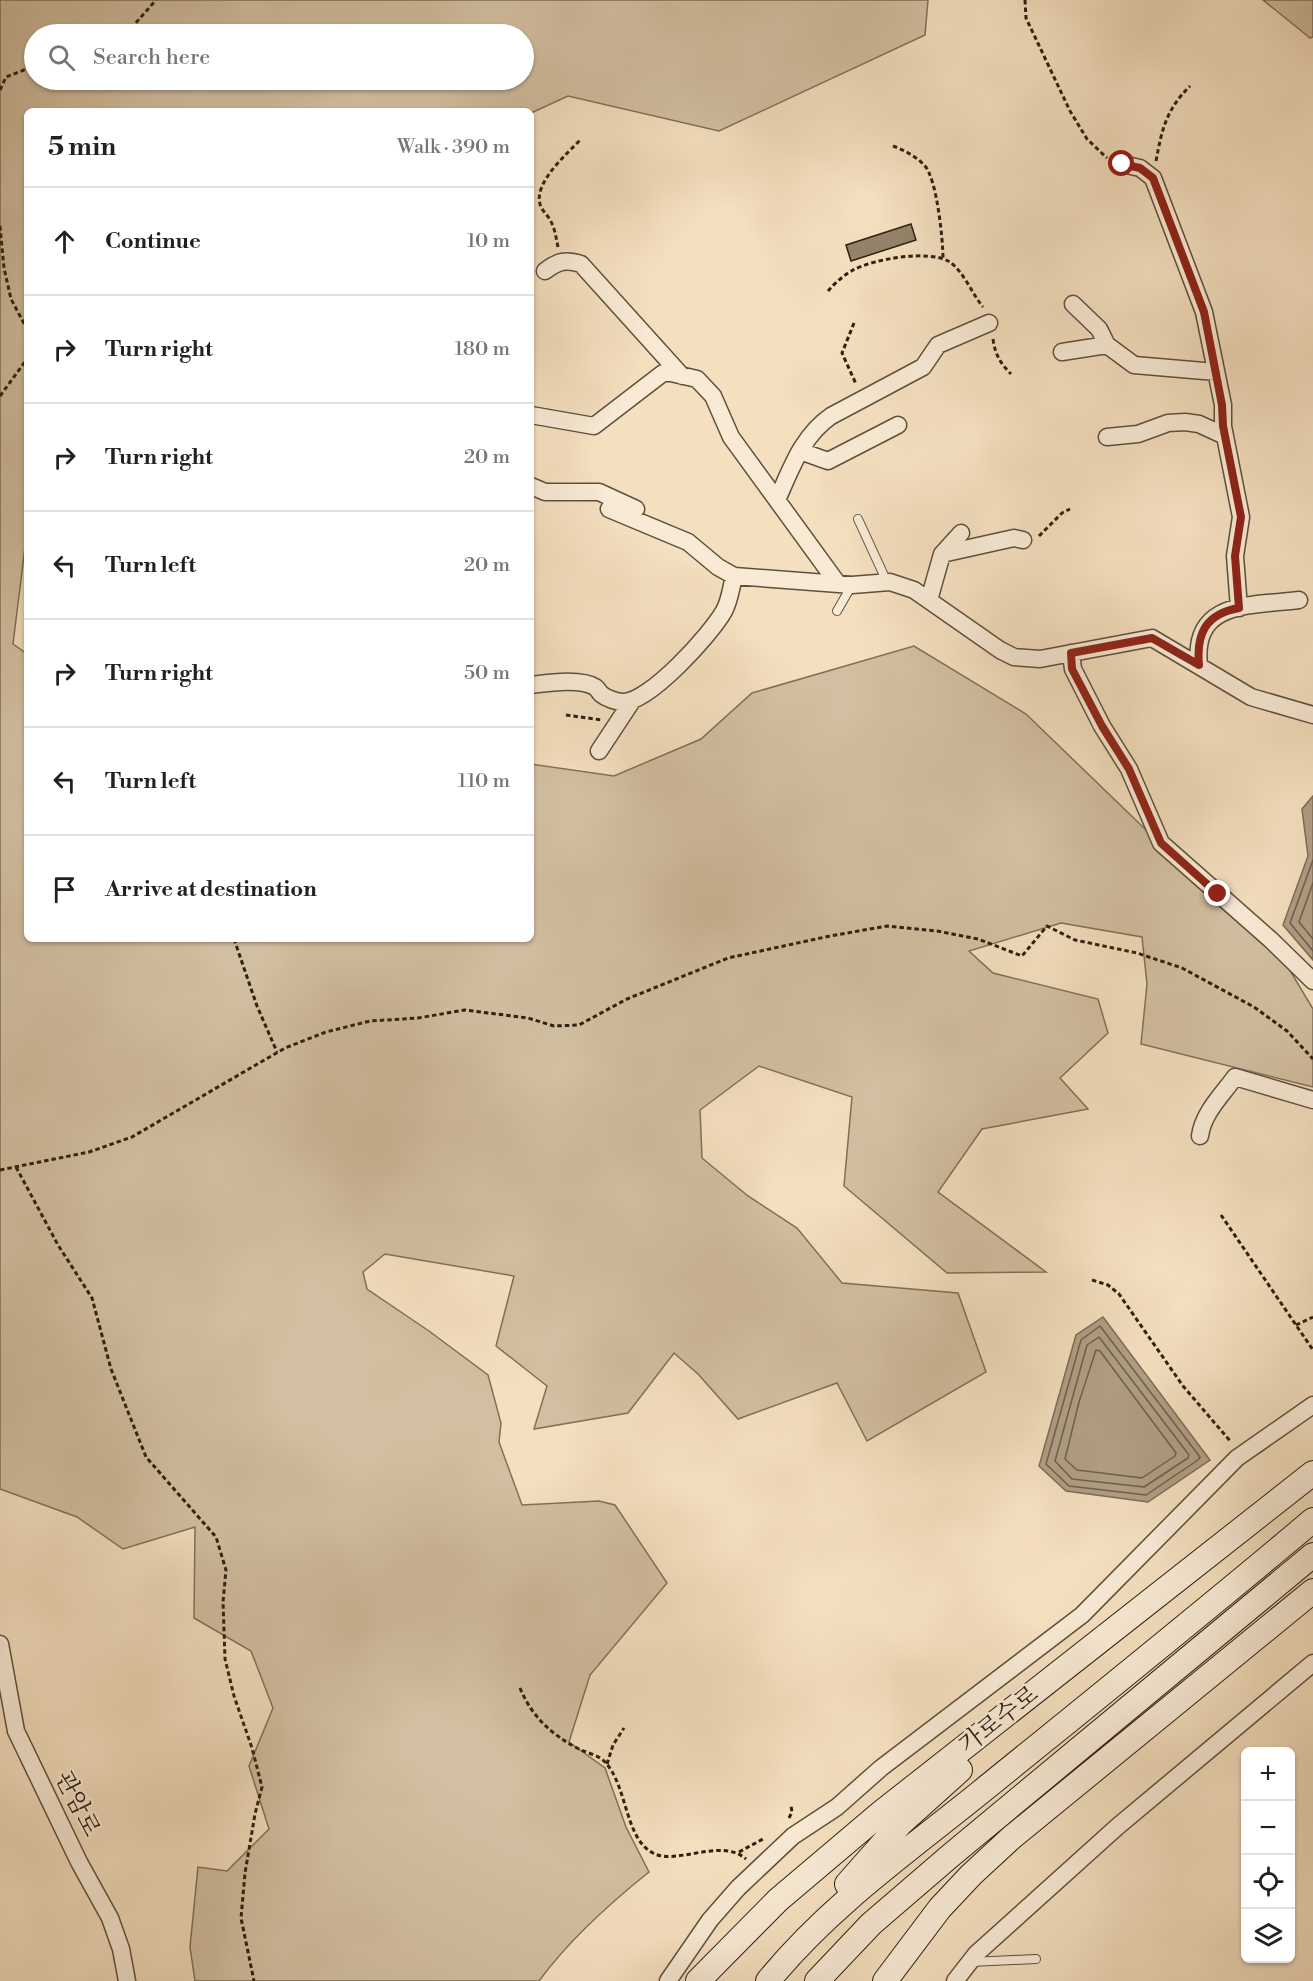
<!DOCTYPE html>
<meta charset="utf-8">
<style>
:root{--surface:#fff;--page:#f2f2f2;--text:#202124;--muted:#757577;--line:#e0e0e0}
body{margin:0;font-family:"Libre Bodoni","Noto Serif KR",serif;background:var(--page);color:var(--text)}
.controls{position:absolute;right:18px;bottom:18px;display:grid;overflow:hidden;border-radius:9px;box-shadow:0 2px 4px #0004}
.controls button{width:54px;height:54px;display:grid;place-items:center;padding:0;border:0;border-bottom:2px solid var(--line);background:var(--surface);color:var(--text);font:30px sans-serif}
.stop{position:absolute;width:18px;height:18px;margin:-14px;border:4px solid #8f2418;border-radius:50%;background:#fff}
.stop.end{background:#8f2418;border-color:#fff;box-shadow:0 2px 6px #0008}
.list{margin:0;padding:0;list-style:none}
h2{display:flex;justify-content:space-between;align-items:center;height:78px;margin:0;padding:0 24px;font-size:26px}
h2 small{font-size:20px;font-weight:400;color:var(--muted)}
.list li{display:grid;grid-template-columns:39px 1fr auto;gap:18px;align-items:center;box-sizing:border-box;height:108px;padding:0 24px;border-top:2px solid var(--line)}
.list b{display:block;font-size:22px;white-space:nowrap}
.list em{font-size:20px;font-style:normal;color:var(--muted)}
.icon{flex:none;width:33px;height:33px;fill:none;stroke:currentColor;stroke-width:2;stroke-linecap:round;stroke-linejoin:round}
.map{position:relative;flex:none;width:1313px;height:1981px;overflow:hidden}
.search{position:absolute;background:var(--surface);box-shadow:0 2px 4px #0004;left:24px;top:24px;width:510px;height:66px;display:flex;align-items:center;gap:15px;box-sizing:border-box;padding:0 21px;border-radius:33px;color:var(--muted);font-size:22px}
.panel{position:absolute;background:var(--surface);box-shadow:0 2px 4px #0004;left:24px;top:108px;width:510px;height:834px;border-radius:9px}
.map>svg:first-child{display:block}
.green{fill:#d2bfa1;stroke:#807058;stroke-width:1.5;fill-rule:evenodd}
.water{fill:#b09e84;stroke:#7c6c56;stroke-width:1.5}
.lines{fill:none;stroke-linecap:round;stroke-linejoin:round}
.shore{stroke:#6e5f4a;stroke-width:1.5}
.building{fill:#94836b;stroke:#2d2010;stroke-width:1.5}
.service-casing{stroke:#5f503c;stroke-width:10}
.minor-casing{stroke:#5f503c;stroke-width:19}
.secondary-casing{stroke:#2d2010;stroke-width:26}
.path{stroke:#2d2010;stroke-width:3;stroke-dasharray:4.5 3;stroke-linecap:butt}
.service{stroke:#f8ead5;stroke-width:8}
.minor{stroke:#f8ead5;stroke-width:16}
.secondary{stroke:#f8ead5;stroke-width:24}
.route{stroke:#8f2418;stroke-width:8}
.labels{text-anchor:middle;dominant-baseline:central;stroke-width:5;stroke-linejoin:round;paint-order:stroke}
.street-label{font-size:24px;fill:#2d2010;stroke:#f8ead5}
</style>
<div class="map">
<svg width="1313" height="1981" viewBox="0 0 1313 1981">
<rect width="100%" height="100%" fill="#f4dfbf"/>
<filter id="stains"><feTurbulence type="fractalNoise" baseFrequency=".00333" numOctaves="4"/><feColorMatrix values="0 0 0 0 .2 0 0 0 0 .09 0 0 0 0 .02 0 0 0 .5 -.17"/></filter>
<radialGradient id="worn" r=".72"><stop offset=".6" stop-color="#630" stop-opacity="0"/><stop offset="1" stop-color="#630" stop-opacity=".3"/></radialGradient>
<path class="green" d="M0,0h928l-3,35 -206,96 -151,-35 -37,17v-2h-504v420l-14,113 14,10v285h504v-175l83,12 87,-37 51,-46 162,-47 112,68 147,142 103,91 37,62v78l-172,-43 6,-60 -5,-47 -81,-14 -92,28 24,22 105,26 10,34 -48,45 28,31 -106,20 -44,63 108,80 -99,1 -103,-87 8,-89 -93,-31 -59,44 2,48 46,38 49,32 45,55 116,10 28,79 -119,69 -30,-58 -99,36 -40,-45 -24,-21 -46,60 -94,16 13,-43 -51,-40 18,-70 -129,-22 -22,18 4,17 62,42 59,44 13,48 -2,19 23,63 77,-4 16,4 52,78 -77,92 -21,67 36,26 21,59 23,45c-40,32 -80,68 -110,109h-344l-5,-34 8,-80 29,4 42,-42 -20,-63 24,-58 -22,-57 -57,-33 1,-91 -72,22 -46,-32 -77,-28zM34,34h490v46h-490z
M1263,0h50v37l-3,1z"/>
<path class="water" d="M1313,796v164l-30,-35 25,-69 -6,-47z
M1103,1317l107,143 -62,42 -82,-11 -27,-25 37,-131z"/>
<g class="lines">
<path class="shore" d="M1313,860l-23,63 23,28
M1313,883l-14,39 14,17
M1100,1326l100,131 -2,3 -52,35 -77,-9 -23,-22 35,-124z
M1099,1337l90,118 -1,3 -44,29 -72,-8 -17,-18 32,-116z
M1096,1350l4,1 76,102 -1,3 -33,22 -65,-8 -12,-11 14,-57z"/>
</g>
<path class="building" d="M911,224l5,16 -65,21 -5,-16z"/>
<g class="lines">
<defs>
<path id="service" d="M858,519l29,63
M837,611l15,-26
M971,1962l65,-3"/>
<path id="minor" d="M1122,164l18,4 13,10 51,134 19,93v21l18,91 -6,39 4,52
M545,271c13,-10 21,-12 36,-7l101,112
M1073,304l26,25 8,16
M1062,352l45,-7 27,20 82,7
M531,415l63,11 69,-53h8l26,6 16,17 18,41 107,147
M1107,437l31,-3 30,-11 17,-1 14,2 26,12
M800,451l28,10 70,-36
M531,486l14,6h54l37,17
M777,500c14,-31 25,-64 54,-84l92,-49 15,-22 51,-22
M609,509l79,33 30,25 16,9 118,9 38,-3 24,8 86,60 14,7 26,2 112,-21 99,59 62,18
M942,554l72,-16 9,2
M929,600l13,-46 19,-21
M1071,653l2,16 29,57 27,43 32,74 110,97 42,41
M1199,665c-7,-65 52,-59 100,-65
M531,685c17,-2 49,-7 64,2 3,2 4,5 6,7 5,4 15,8 22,8 26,1 88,-68 101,-91 6,-11 7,-23 10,-35
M599,751l33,-50
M1200,1136c3,-23 22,-41 35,-59l78,23
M0,1644l16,87 63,131 31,56 11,31 6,32
M668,1981l42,-61 28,-32 55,-52 44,-29 44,-39 201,-153 155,-157 76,-53
M955,1981l21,-27 141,-127 196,-164"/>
<path id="secondary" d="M847,1884l54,-61 59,-53
M698,1981l80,-81 104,-88 431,-339
M768,1981c61,-75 140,-130 214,-190 111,-90 222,-179 331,-271
M817,1981l54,-57 79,-68 363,-301
M885,1981l55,-73 31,-33 40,-37 302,-247"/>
</defs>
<use href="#service" class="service-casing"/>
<use href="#minor" class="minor-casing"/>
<use href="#secondary" class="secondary-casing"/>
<path class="path" d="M1025,0l1,18 44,93 17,28 20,19
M126,34l30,-34
M0,90l6,-13 18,-7 10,1
M893,146c11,4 24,11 32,20 12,14 18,74 18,93
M1156,161c6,-32 10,-51 34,-75
M0,226l4,42 7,31 16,30
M558,247c-2,-9 -3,-19 -8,-27 -3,-6 -9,-10 -10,-16 -6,-22 27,-50 41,-65
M828,291c7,-8 16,-16 25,-21 21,-11 76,-21 97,-8 13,9 23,33 33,45
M854,323l-12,30 14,31
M993,339c2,15 7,24 18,35
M0,396l27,-37
M1039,536l23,-23 8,-4
M566,715l36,5
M234,939l23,67 20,46
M16,1167l42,78 34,53 19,71 35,88 70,80 10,33 -3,32 2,57 9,37 18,52 10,39 -7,27 -10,59 -4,45 13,63
M0,1170l89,-18 43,-15 153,-89 41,-16 44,-11 48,-3 47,-8 63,8 26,8 25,-1 48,-26 101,-41 102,-22 57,-10 50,5 41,8 44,17 25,-30 28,14 62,13 45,15 72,39 33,24 26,28
M1221,1215l92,135
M1092,1280l16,5 11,9 64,92 48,56
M1296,1325l17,-8
M520,1688c12,29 32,47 59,61 8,4 19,6 25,12 24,24 20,77 49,92 22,13 68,-16 93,6
M607,1764l6,-19 11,-17
M789,1818l3,-6 -1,-6
M739,1852l24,-13"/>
<use href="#service" class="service"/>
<use href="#minor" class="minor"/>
<use href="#secondary" class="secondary"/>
</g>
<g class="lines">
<path class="route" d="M1122,164l18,4 13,10 51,134 18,93 1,21 18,91 -6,39 4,52c-33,6 -43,25 -40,57l-47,-27 -81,15 1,16 30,57 27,43 32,74 57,51"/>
</g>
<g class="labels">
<g class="street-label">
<text transform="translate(999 1720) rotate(-38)">가로수로</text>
<text transform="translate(77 1804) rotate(63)">관암로</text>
</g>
</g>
<rect width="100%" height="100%" filter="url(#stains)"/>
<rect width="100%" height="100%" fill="url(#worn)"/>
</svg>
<div class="controls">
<button>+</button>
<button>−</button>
<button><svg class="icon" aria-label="locate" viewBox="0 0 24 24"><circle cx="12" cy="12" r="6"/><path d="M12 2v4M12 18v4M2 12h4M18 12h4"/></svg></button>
<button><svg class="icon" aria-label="layers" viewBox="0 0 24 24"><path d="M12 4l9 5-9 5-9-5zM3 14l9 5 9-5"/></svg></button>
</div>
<div class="stop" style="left:1122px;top:164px"></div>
<div class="stop end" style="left:1218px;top:894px"></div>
<div class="search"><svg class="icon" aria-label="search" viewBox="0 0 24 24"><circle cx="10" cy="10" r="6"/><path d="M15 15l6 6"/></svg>Search here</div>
<section class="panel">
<h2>5 min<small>Walk · 390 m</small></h2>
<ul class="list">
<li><svg class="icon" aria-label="ahead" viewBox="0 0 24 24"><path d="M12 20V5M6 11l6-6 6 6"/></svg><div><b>Continue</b></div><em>10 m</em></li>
<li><svg class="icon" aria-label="right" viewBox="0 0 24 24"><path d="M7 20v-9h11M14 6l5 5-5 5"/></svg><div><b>Turn right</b></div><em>180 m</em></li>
<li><svg class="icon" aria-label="right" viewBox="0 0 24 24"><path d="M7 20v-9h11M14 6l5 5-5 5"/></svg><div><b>Turn right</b></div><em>20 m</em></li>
<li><svg class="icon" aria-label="left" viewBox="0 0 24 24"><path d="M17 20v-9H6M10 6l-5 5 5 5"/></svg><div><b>Turn left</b></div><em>20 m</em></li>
<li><svg class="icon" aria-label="right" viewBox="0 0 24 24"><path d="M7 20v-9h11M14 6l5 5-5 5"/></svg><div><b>Turn right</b></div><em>50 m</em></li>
<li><svg class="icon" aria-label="left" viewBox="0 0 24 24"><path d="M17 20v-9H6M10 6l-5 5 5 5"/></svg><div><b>Turn left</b></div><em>110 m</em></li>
<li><svg class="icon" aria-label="arrive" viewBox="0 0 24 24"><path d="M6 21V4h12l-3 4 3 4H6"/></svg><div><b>Arrive at destination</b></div></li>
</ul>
</section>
</div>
